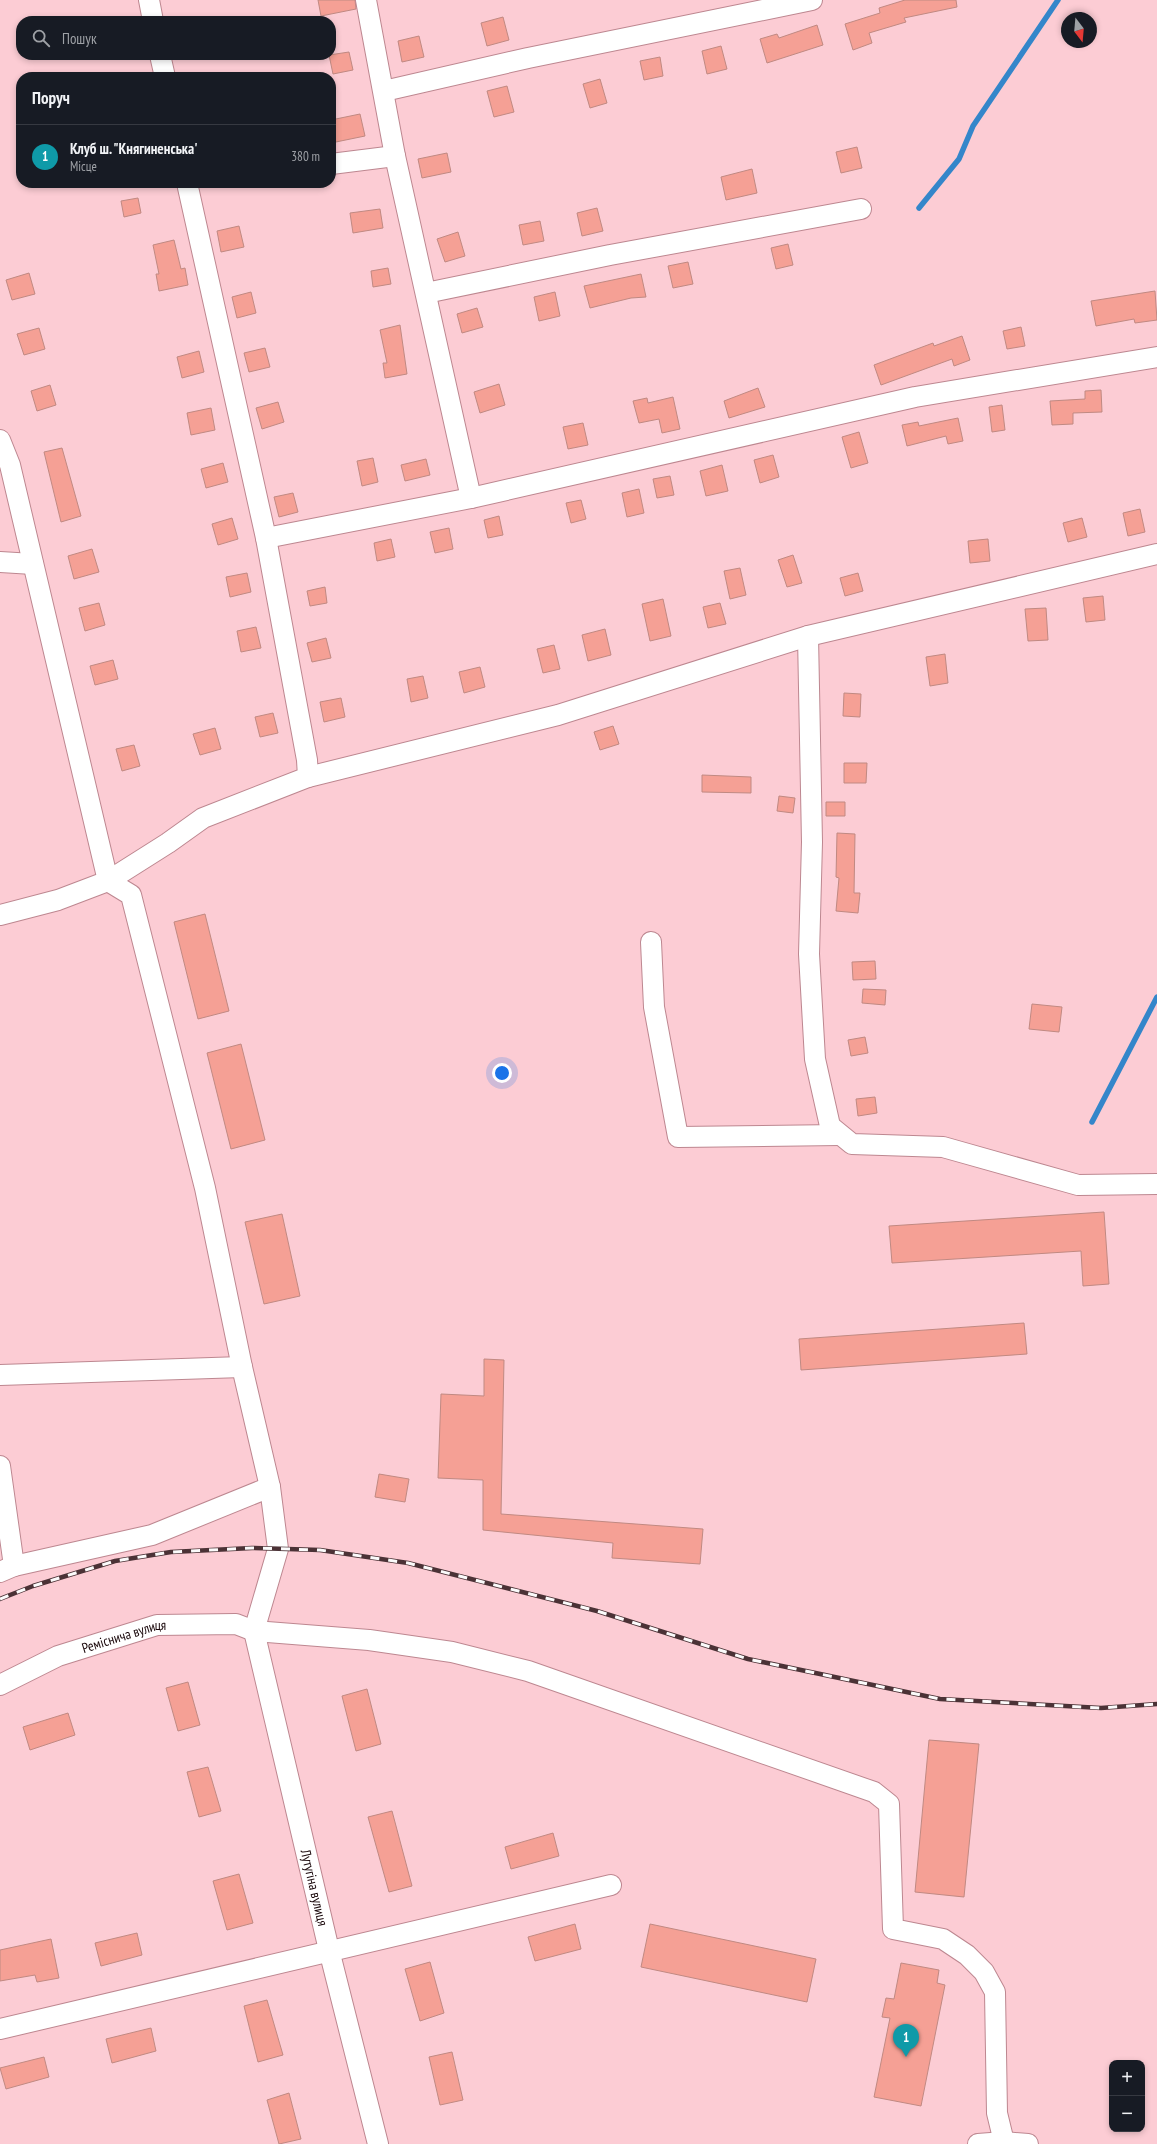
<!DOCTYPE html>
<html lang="uk">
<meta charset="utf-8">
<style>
:root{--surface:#171b24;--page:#20242c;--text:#f1f3f6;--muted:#9ea1a6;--line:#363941;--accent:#ea580c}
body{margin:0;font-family:"PT Sans Narrow",sans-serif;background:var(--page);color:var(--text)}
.controls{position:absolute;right:12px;bottom:12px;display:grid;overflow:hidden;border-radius:8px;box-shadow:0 2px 6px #0003}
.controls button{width:36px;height:36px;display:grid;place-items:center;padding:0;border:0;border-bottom:1px solid var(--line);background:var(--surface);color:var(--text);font:20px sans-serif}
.compass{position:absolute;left:1061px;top:12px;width:36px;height:36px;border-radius:50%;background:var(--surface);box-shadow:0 2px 6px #0003;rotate:164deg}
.you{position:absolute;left:502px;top:1073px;width:14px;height:14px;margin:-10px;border:3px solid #fff;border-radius:50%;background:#1a73e8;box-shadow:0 0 0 6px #1a73e833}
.badge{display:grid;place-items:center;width:26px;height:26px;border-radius:50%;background:var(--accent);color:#fff;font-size:13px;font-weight:700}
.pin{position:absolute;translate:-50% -33px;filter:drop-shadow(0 1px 2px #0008)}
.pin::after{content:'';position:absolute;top:21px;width:14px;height:12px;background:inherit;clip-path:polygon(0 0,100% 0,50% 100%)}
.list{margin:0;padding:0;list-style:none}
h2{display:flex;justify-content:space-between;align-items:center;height:52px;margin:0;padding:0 16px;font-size:17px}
h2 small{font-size:13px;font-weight:400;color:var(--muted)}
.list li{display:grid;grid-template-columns:26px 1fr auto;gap:12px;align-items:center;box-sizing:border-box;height:64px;padding:0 16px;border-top:1px solid var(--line)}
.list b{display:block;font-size:15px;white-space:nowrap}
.list p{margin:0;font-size:13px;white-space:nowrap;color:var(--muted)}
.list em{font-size:13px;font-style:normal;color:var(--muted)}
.icon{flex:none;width:22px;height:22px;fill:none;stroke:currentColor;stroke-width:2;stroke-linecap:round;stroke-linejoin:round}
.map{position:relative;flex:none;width:1157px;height:2144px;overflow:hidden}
.search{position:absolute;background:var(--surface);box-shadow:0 2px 6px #0003;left:16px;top:16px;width:320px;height:44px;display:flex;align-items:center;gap:10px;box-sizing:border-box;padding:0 14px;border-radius:16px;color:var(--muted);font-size:15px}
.panel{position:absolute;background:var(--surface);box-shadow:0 2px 6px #0003;left:16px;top:72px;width:320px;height:116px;border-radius:16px}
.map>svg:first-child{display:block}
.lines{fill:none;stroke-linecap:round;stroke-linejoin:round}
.stream{stroke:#3486ca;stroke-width:5.5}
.building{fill:#f5a095;stroke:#c08982}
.minor-casing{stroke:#bd8790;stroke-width:22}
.minor{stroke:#fff;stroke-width:20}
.rail-casing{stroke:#4b3236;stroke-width:4.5}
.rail{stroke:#fbfbfb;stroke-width:3;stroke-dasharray:9;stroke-linecap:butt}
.labels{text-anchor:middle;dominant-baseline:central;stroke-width:3;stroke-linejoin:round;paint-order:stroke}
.street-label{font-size:14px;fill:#180609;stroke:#fbfbfb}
</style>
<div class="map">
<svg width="1157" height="2144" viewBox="0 0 1157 2144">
<rect width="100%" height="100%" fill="#fcccd4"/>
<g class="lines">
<path class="stream" d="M919,208l40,-49 14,-33 85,-126
M1092,1122l65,-125"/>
</g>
<path class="building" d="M318,0h37l1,9 -35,7z
M905,0h51l1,7 -53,11 2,4 -37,11 3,10 -19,7 -8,-26 35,-11 -1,-5z
M503,17l6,23 -22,6 -6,-23z
M817,25l6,20 -56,18 -7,-24 17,-5 2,4z
M419,36l5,21 -22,5 -4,-21z
M721,46l6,23 -20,5 -5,-23z
M349,52l4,18 -20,4 -4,-19z
M660,57l3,19 -19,4 -4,-19z
M600,79l7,24 -17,5 -7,-24z
M507,86l7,26 -20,5 -7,-26z
M360,114l5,22 -34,7v-23z
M857,147l5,21 -21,5 -5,-21z
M447,153l4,19 -29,6 -4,-19z
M752,169l5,24 -31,7 -5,-23z
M138,198l3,15 -17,4 -3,-16z
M597,208l6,23 -21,5 -5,-23z
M380,209l3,19 -30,5 -3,-20z
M540,221l4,20 -21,4 -4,-20z
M239,226l5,21 -23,5 -4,-21z
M458,232l7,24 -20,6 -8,-23z
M174,240l7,29 4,-1 3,17 -29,6 -3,-17h3l-6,-29z
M788,244l5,21 -17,4 -5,-21z
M688,262l5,22 -20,4 -5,-22z
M388,268l3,16 -18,3 -2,-16z
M29,273l6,21 -23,6 -6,-20z
M641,274l5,23 -15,1 -41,10 -6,-22z
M1155,291l2,29 -22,3 -1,-4 -38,7 -5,-25z
M251,292l5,21 -19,5 -5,-21z
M555,292l5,24 -21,5 -5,-24z
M477,308l6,19 -21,6 -5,-19z
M400,325l7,49 -22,4 -2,-15h4l-7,-33z
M1021,327l4,19 -18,3 -4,-18z
M39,328l6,21 -21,6 -7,-21z
M962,336l8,24 -16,6 -2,-7 -71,26 -7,-20 59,-22 1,3z
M265,348l5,19 -21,5 -5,-19z
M199,351l5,21 -22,6 -5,-21z
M499,384l6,21 -25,8 -6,-21z
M50,385l6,20 -19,6 -6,-20z
M758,388l7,19 -36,11 -5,-17z
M1101,390l1,22 -29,1v11l-21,1 -2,-24 35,-2v-8z
M673,397l7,32 -18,4 -3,-14 -20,4 -6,-22 14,-3 1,5z
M278,402l6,20 -22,7 -6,-21z
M1002,405l3,25 -13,2 -3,-25z
M211,408l4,22 -24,5 -4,-22z
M958,418l5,23 -15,3 -2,-8 -39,10 -5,-21 16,-3 1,4z
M583,423l5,22 -20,4 -5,-22z
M859,432l9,31 -17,5 -9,-31z
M62,448l19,68 -20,6 -17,-70z
M773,455l6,22 -19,6 -6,-23z
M373,458l5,24 -16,4 -5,-25z
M426,459l4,16 -25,6 -4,-16z
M223,463l5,19 -22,6 -5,-19z
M722,465l6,26 -22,5 -6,-25z
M670,476l4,19 -17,3 -4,-19z
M639,489l5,24 -17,4 -5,-24z
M293,493l5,19 -19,5 -5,-20z
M581,500l5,19 -15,4 -5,-20z
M1140,509l5,23 -17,4 -5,-23z
M499,516l4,19 -15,3 -4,-18z
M232,518l6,21 -20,6 -6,-21z
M1082,518l5,19 -19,5 -5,-19z
M449,528l4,21 -18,4 -5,-21z
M391,539l4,18 -18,4 -3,-18z
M988,539l2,22 -20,2 -2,-22z
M92,549l7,23 -25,7 -6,-23z
M793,555l9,28 -15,4 -9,-27z
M740,568l6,27 -16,4 -6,-28z
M247,573l4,19 -21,5 -4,-20z
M858,573l5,18 -18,5 -5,-18z
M325,587l2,16 -17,3 -3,-15z
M1103,596l2,24 -19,2 -3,-24z
M663,599l8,37 -21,5 -8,-37z
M99,603l6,22 -20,6 -6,-23z
M720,603l6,21 -18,4 -5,-21z
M1046,608l2,32 -20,1 -3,-32z
M256,627l5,21 -20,4 -4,-21z
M605,629l6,26 -23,6 -6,-26z
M326,638l5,20 -19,4 -5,-19z
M554,645l6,24 -17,4 -6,-24z
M945,654l3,29 -18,3 -4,-29z
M113,660l5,19 -23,6 -5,-19z
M480,667l5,20 -21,6 -5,-21z
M423,676l5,22 -17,4 -4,-23z
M844,693l17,1 -1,23 -17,-1z
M341,698l4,19 -21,5 -4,-20z
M273,713l5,20 -18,4 -5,-20z
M613,726l6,18 -19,6 -6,-18z
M215,728l6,21 -21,6 -7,-21z
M134,745l6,21 -18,5 -6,-22z
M844,763h23l-1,20h-22z
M702,775l49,2v16l-49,-1z
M779,796l16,2 -2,15 -16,-2z
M826,802h19v14h-19z
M837,833l18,1 -1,59h6l-2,20 -22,-2 3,-33 -3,-1z
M205,914l24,97 -31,8 -24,-97z
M875,961l1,18 -23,1 -1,-18z
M863,989l23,1 -1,15 -23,-2z
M1032,1004l30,3 -3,25 -30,-3z
M865,1037l3,16 -17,3 -3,-16z
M241,1044l24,96 -34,9 -24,-96z
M875,1097l2,16 -19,3 -2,-17z
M1104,1212l5,72 -26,2 -2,-35 -189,12 -3,-37z
M282,1214l18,82 -36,8 -19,-82z
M1024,1323l3,31 -226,16 -2,-31z
M484,1359l20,1 -3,154 202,15 -3,35 -88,-6 1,-15 -130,-13v-50l-45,-2 3,-84 43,2z
M379,1474l30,5 -4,23 -30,-5z
M188,1682l12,43 -22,6 -12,-43z
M367,1689l14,55 -25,7 -14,-55z
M68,1713l7,22 -45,15 -7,-23z
M929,1740l50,4 -15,153 -49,-5z
M208,1767l13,44 -22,6 -12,-45z
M392,1811l20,75 -23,6 -21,-75z
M553,1833l6,23 -48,13 -6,-22z
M239,1874l14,49 -26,7 -14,-49z
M575,1924l6,25 -46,12 -7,-24z
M650,1924l166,35 -9,43 -166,-35z
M137,1933l5,22 -41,11 -6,-23z
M51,1939l8,39 -22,4 -2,-7 -35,6v-31z
M430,1962l14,51 -24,8 -15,-52z
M901,1963l38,7 -2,13 8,2 -24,121 -47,-9 16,-79 -8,-1 4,-19 8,1z
M267,2000l16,55 -25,7 -14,-56z
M151,2028l5,23 -44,12 -6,-24z
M452,2052l11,48 -23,5 -11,-48z
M44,2057l5,20 -43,12 -6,-21z
M289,2093l12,46 -22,5 -12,-44z"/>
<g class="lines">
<defs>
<g id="minor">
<path d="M149,0l4,21"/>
<path d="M366,0l29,156 76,342"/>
<path d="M160,55l5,22"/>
<path d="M384,91l144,-33 284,-58"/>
<path d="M331,164l64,-8"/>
<path d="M426,293l184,-38 251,-46"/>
<path id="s1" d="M0,440l10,25 98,416 23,14 74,293 37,179 28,120 8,62 -24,82 75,319 49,194"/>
<path d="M266,538l205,-40 444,-101 242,-40"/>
<path d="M0,562l33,2"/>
<path d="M808,636l4,206 -3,112 6,105 15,67 22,18 91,3 135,38 79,-1"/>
<path d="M308,777l250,-62 250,-79 349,-82"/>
<path d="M0,915l58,-15 50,-19 60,-38 35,-25 105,-41 -1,-17 -41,-222 -79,-355"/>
<path d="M651,942l3,65 24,130 162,-2"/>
<path d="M0,1375l242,-8"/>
<path d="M0,1466l14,100 -14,6"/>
<path d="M14,1566l138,-31 118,-48"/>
<path id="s2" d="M0,1685l58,-29 99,-31 79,-1 18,7 115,9 83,12 76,19 346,121 15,12 4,125 50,10 24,16 17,17 11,20 2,121 7,29"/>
<path d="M0,2029l611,-144"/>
<path d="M978,2144l26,-2 24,2"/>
</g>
</defs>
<use href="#minor" class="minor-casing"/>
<use href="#minor" class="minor"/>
<defs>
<path id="rail" d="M0,1599l33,-13 82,-25 56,-9 81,-4 68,2 88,13 189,48 151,48 192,40 161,9 56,-4"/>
</defs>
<use href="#rail" class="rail-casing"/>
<use href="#rail" class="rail"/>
</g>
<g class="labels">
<g class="street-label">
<text stroke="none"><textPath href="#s2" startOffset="134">Реміснича вулиця</textPath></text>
<text stroke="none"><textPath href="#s1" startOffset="1501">Лутугіна вулиця</textPath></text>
</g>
</g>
</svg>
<div class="controls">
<button>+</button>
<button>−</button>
</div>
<svg class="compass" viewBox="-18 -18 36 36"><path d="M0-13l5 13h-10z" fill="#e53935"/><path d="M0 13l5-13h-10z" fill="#9ea1a6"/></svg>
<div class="you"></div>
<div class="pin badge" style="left:906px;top:2057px;background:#0f9aa8">1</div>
<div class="search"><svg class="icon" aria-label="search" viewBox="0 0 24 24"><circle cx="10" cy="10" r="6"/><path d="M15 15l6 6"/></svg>Пошук</div>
<section class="panel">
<h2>Поруч<small></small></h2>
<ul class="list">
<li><span class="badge" style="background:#0f9aa8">1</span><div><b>Клуб ш. &quot;Княгиненська'</b><p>Місце</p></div><em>380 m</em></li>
</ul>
</section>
</div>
